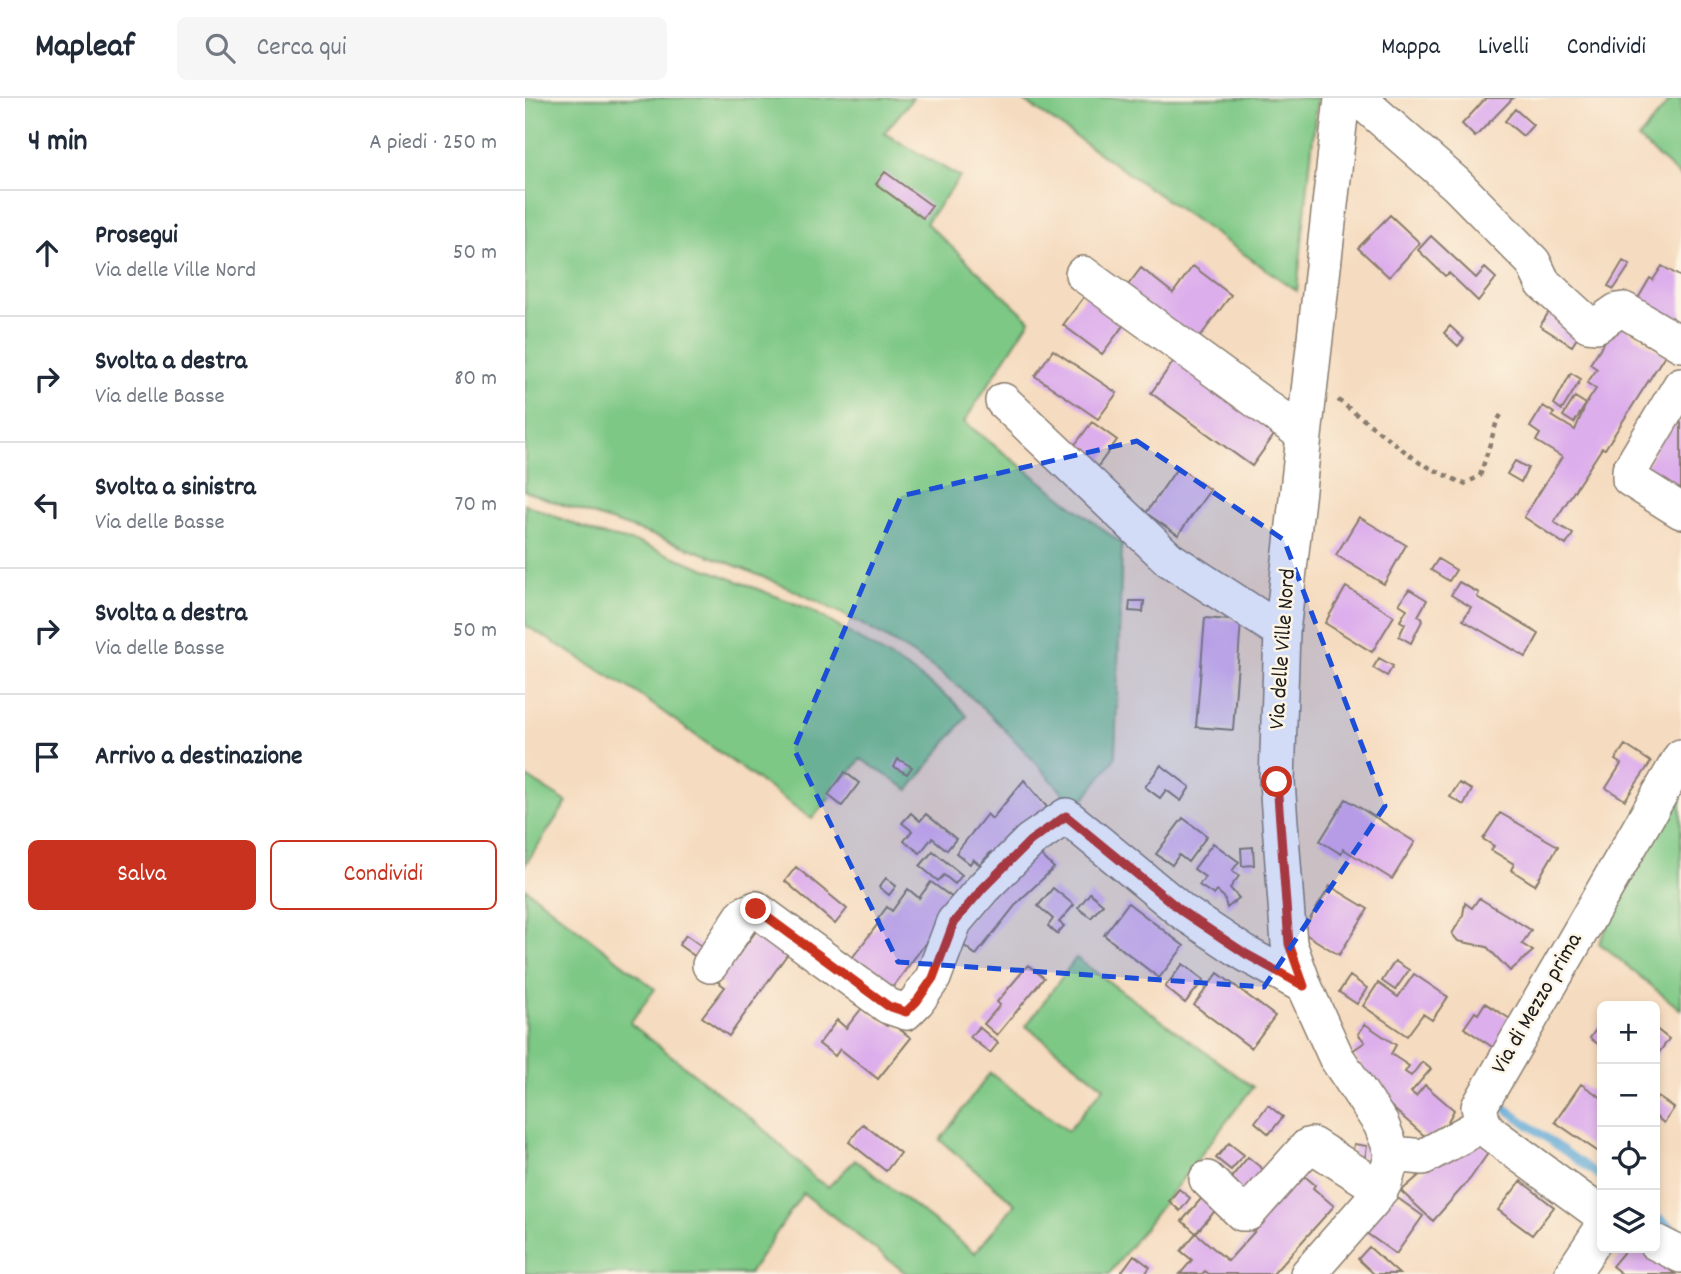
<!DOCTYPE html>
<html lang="it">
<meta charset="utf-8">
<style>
:root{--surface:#fff;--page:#f6f6f7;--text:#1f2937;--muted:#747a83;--line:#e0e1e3;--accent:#c8321e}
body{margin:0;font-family:Dekko,sans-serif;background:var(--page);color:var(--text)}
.controls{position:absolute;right:21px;bottom:21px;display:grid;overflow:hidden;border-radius:10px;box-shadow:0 4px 10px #0003}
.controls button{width:63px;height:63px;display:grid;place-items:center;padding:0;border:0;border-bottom:2px solid var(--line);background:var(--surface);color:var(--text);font:35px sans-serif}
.stop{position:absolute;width:21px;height:21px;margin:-16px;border:5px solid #c8321e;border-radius:50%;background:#fff}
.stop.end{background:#c8321e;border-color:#fff;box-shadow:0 2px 7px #0008}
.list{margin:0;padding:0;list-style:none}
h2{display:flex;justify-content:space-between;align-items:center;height:91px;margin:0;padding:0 28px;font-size:30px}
h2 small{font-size:23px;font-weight:400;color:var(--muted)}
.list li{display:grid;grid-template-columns:46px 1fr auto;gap:21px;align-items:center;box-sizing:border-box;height:126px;padding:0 28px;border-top:2px solid var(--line)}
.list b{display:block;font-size:26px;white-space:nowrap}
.list p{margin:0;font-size:23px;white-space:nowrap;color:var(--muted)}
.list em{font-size:23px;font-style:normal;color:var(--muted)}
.actions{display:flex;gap:14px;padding:21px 28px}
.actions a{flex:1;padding:16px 0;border:2px solid var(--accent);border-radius:10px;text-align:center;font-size:24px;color:var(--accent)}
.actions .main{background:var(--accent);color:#fff}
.icon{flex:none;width:38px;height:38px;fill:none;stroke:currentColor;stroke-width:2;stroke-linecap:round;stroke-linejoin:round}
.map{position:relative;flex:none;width:1156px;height:1176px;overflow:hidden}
header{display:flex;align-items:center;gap:42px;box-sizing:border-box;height:98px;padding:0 35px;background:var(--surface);border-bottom:2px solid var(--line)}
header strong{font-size:33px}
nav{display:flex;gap:38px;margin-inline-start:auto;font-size:24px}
.search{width:490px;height:63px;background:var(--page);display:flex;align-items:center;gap:18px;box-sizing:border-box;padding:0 24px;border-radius:10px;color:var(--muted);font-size:26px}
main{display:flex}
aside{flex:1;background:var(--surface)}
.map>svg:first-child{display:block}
.green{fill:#7dc885;stroke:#4c7250;stroke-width:2}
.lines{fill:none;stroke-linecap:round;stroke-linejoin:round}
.stream{stroke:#5ea8d6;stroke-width:8}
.building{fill:#ddaeec}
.minor-casing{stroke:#887c6e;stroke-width:38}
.path{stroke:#887c6e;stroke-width:4.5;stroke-dasharray:5 5;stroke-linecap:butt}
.minor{stroke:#fff;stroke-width:35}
.route{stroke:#c8321e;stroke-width:9}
.marked{fill:#1d4ed8;fill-opacity:0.2;stroke:#1d4ed8;stroke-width:5;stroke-dasharray:14 9;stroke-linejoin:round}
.labels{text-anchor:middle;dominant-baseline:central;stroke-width:5;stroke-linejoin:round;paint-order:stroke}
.street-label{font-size:23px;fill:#1c1c1c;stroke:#fcf5e5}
</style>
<header>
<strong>Mapleaf</strong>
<div class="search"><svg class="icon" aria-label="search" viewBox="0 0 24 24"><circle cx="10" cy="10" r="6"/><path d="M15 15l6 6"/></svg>Cerca qui</div>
<nav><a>Mappa</a><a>Livelli</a><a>Condividi</a></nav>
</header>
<main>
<aside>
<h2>4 min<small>A piedi · 250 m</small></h2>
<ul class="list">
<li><svg class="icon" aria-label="ahead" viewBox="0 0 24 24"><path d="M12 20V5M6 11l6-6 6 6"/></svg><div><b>Prosegui</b><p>Via delle Ville Nord</p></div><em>50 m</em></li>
<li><svg class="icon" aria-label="right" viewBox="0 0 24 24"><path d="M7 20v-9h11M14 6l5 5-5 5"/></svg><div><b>Svolta a destra</b><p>Via delle Basse</p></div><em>80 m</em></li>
<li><svg class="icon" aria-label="left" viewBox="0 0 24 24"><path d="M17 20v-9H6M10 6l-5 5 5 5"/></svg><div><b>Svolta a sinistra</b><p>Via delle Basse</p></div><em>70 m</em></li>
<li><svg class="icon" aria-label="right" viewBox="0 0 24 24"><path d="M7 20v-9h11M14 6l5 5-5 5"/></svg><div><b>Svolta a destra</b><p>Via delle Basse</p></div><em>50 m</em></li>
<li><svg class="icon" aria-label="arrive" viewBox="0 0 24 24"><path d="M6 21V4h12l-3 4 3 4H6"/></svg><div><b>Arrivo a destinazione</b></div></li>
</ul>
<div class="actions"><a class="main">Salva</a><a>Condividi</a></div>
</aside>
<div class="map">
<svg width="1156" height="1176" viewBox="0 0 1156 1176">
<rect width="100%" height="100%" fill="#fcf5e5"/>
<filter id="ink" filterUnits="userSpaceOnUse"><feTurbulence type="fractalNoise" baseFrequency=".0143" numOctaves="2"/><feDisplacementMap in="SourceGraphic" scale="14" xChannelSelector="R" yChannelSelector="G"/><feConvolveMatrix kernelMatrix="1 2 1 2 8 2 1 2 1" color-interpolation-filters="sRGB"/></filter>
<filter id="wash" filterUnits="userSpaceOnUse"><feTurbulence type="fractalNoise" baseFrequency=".00686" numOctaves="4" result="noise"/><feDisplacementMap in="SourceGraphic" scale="28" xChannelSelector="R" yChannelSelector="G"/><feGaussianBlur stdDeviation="1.57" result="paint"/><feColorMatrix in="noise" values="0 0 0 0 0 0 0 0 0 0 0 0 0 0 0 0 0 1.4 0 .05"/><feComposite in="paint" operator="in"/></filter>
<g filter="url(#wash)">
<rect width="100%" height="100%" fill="#f5dbbf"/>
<path class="green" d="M0,0h388l-29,35 76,44 -34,46 104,97 -66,102 158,122 -7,214 -38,50c-47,-50 -91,-106 -149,-144 -69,-46 -145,-81 -223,-110 -59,-23 -121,-40 -180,-63z
M495,0h297l-20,193z
M1147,0h9v79l-43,-38z
M0,406l73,30 41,9 170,66 98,59 45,32 15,16 -58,74 -48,-31 -49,60 -178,-128 -109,-66z
M1156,671v241l-82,-67 39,-76 -11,-7z
M0,678l42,26 -42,63z
M0,790l130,101 -25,34 134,106 50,49 14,9 27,-27 120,93 40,-49 -75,-64 50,-67 78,58 36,-44 -78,-61 50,-68 177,129 -144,187h-202l-104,-81 -54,81h-224z"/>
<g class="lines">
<path class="stream" d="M976,1007l101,73
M1130,1117l26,19"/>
</g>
<g id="blocks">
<path class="building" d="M961,0h27l-38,39 -13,-13z
M990,11l18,16 -10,11 -18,-15z
M360,74l47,34 -9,12 -47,-34z
M865,117l30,28 -31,34 -31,-29z
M906,138l45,42 9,-10 11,10 -18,23 -29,-28 -4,3 -27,-26z
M1098,163l7,4 -16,24 -6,-3z
M668,168l38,29 -41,55 -71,-53 22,-29 32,25z
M1137,168l19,11v42l-4,7 -41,-24 14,-24 3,2z
M562,195l39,29 -24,32 -39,-29z
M1027,209l32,20 -12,19 -32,-20z
M1094,221l15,17 31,19 -60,94 -3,-1 -48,74 19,12 -7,11 -42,-28 38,-60 -26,-16 4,-7 -10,-7 13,-21 11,7 -2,3 23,14 11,-26 10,-15 -9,-6 10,-14 -7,-5z
M925,228l14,13 -6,7 -14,-13z
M528,252l64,43 -19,26 -63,-43z
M651,260l101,73 -25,35 -101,-73z
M1046,275l10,6 -19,31 -8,-6z
M1050,299l11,7 -12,19 -11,-7z
M1147,320l9,5v80l-41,-26z
M567,324l25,18 -24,33 -25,-19z
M990,363l13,7 -7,14 -14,-8z
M653,369l32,23 -32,45 -32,-22z
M834,419l47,28 -22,39 -48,-29z
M913,461l18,11 -7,11 -18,-11z
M934,484l20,11 -2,4 62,37 -13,23 -63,-37 8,-13 -20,-12z
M821,489l48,29 -22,36 -47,-29z
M884,491l18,11 -9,16 5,3 -12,24 -12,-7 6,-12 -5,-3 7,-12 -8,-5z
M605,503h14l-1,11 -14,-1z
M680,520l36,3 -8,109 -37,-3z
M854,560l14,8 -6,10 -14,-8z
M1100,647l26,17 -26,38 -19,-12 15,-24 -6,-4z
M373,661l14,8 -5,7 -13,-7z
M636,667l29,22 -9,14 -15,-11 -6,8 -15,-11z
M320,674l14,11 -17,23 -14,-11z
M499,682l23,27 -47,52 -9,-7 -11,13 -7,-6 -3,5 -14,-11 31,-39 5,5z
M934,685l13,7 -8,15 -14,-8z
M821,701l69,43 -23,37 -49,-30 -2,5 -21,-13z
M386,715l9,8 6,-7 30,25 -9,11 -15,-12 -12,15 -16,-12 8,-10 -10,-8z
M975,715l58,33 -23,39 -24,-15 3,-6 -23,-14 3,-4 -11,-7z
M658,720l24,18 -19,26 -9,-7 -7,10 -16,-11z
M688,745l26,19 -7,9 7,5 -9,12 9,10 -12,10 -3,-11 -7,-6 -3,4 -15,-10 6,-8 -11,-8z
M728,749l1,18 -12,1 -1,-18z
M509,750l20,20 -36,34 -42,53 -23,-18z
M408,753l29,24 -7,9 -11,-9 -6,6 -18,-15z
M271,769l51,42 -12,15 -50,-43z
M361,780l10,8 -7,9 -10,-8z
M406,784l26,19 -68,91 -40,-30 31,-41 -2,-2 9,-12 5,4 16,-22 11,9z
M805,788l38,23 -29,46 -37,-23z
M528,790l21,17 -15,17 5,4 -7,8 -9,-8 5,-7 -15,-13z
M565,795l13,11 -12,14 -13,-10z
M954,800l52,32 -9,14 11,7 -23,20 -23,-24 -29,-6 -6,-7 11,-19 2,-12 7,5z
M603,805l56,43 -25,32 -55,-43z
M235,828l31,23 -62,87 -27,-19 23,-30 -7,-5z
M161,837l17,12 -7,10 -17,-12z
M870,863l14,9 -14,20 -13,-9z
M658,866l21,16 -19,23 -20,-16z
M503,867l16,13 -47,57 -13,-11 16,-19 -3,-3z
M693,875l57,43 -24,32 -57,-43z
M889,876l34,23 -16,23 -9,-6 -16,22 -44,-30 15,-23 20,14z
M825,878l17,12 -10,16 -18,-12z
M960,905l30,19 -18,28 -33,-22 11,-16 3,2z
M337,910l25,18 3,-4 21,16 -33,41 -38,-30 -5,7 -16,-12 18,-24 9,8z
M1077,923v26l-12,-9z
M840,926l31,21 -5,9 18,12 -4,6 6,4 11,-14 9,7 -20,23 5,4 9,-11 29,25 -8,15 -18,14 -48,-42 -28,-46 13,-9 -7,-8z
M454,929l19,16 -8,10 -20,-16z
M1130,930l14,11 -14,19z
M1056,986l21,14v51l-2,4 -45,-31z
M1133,999l16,11 -10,15 -9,-7v-15z
M743,1007l15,12 -14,17 -14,-12z
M338,1026l37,29 -14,18 -37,-29z
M953,1044l13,7 -21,30 -37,42 -32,-30 43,-37z
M704,1045l15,12 -13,15 -15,-12z
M829,1046l13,2 -2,12 -13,-2z
M723,1059l17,14 -20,23 -16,-14z
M775,1074l15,13 -2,3 21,18 -61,68h-64l-4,-3 -3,3h-22l12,-14 -11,-9 15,-18 -14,-12 25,-29 14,12 -25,29 32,28 28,-31 -3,-3z
M996,1083l33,26 -22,28 -34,-25z
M654,1091l11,9 -10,13 -11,-10z
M864,1094l34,24 -27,38 -34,-24z
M844,1149l30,27h-25l-16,-15z
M1102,1150h15l33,26h-53l-10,-8z
M609,1157l16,12 -5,7h-25z"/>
</g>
</g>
<g filter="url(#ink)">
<use href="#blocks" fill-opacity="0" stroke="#887c6e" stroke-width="2"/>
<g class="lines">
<defs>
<path id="minor" d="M833,0l98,86 77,78 10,21 45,41 9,1 20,-14 7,-1 57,34
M558,176l221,161
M1156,287l-51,85v9l51,32
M478,303l166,158 113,73
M185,867l34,-51 12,-5 132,97 18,6 11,-11 16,-23 21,-56 29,-34 47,-47 36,-25 117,96 63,42 58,32
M868,1056l30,3 60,-33
M682,1081l35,34h6l60,-67 4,-1 69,44
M1077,1117l-110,-81 -9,-10 -4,-17 202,-350
M1130,1144l26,13
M783,1176l65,-74 11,-17 9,-29 -12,-30 -45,-67 -32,-71 -15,-42 -12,-162 5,-150 60,-534
M1047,1176l30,-45"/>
</defs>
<use href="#minor" class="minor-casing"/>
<path class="path" d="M813,302l82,63 44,21 16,-8 17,-55 4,-6"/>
<use href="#minor" class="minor"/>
</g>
</g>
<g class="lines" filter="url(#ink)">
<path class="route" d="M231,811l132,97 18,6 11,-11 16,-23 21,-56 29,-34 47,-47 36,-25 117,96 63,42 58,32 -15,-42 -12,-162"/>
</g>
<path class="marked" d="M612,343l147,99 101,266 -121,181 -366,-25 -104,-213 107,-253z"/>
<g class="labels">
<g class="street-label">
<text transform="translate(759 551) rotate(-86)">Via delle Ville Nord</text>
<text transform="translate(1013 906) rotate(-60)">Via di Mezzo prima</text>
</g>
</g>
</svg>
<div class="controls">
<button>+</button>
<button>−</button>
<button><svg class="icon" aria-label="locate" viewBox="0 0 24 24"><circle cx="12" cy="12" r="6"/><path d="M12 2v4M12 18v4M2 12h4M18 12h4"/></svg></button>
<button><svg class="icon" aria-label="layers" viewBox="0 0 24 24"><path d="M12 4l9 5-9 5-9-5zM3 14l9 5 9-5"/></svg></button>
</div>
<div class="stop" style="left:752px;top:684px"></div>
<div class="stop end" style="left:231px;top:811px"></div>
</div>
</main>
